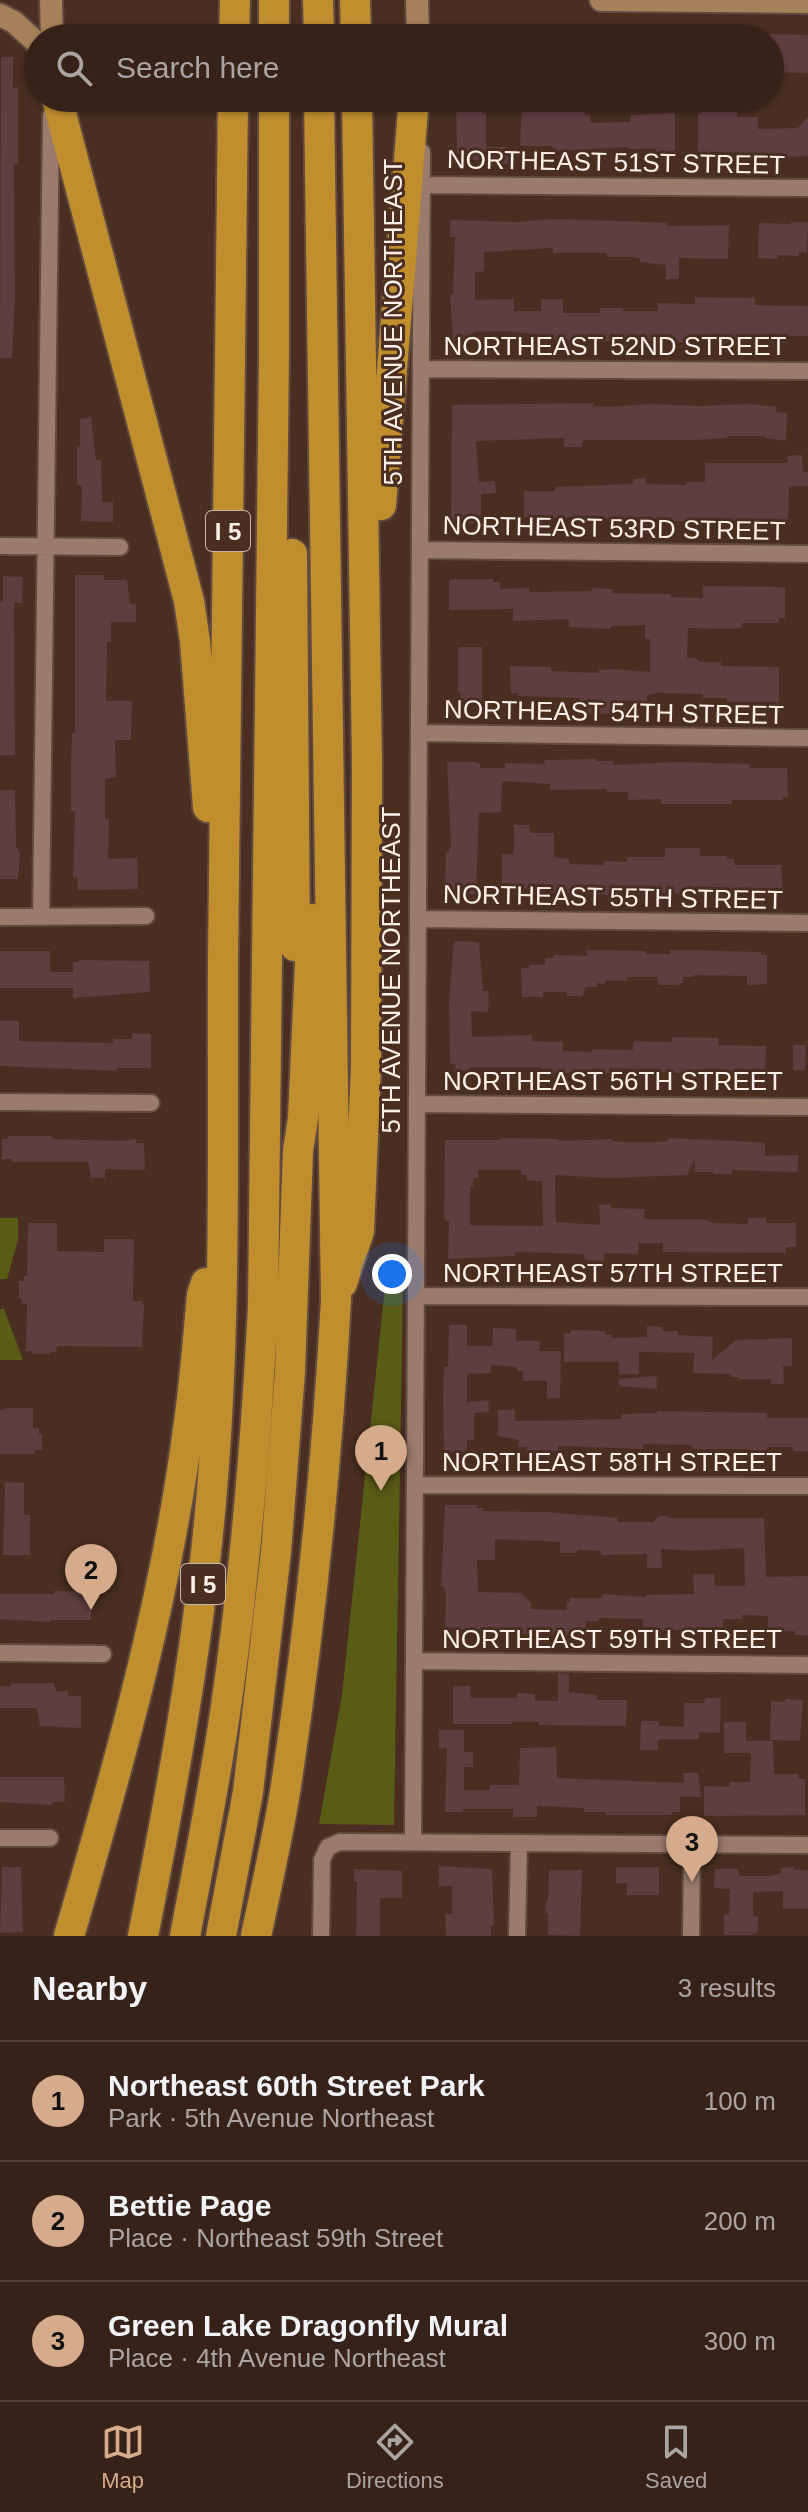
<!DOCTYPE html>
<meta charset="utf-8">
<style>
:root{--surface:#372219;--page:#422f26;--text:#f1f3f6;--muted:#aaa4a2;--line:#513f38;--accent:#d6ab8b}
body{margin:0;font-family:Arial,sans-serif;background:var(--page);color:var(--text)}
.you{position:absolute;left:392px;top:1274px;width:28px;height:28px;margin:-20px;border:6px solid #fff;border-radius:50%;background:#1a73e8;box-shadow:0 0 0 12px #1a73e833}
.badge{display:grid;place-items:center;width:52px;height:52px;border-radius:50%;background:var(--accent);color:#111;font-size:26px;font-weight:700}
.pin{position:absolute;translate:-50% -66px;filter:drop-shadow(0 2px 4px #0008)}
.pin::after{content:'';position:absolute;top:42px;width:28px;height:24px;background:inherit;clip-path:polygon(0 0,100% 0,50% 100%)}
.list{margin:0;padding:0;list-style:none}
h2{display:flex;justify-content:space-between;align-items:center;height:104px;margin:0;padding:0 32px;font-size:34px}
h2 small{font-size:26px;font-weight:400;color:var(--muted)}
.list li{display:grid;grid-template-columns:52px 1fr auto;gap:24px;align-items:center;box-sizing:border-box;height:120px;padding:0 32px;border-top:2px solid var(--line)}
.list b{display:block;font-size:30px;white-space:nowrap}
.list p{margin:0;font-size:26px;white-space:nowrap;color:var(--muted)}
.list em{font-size:26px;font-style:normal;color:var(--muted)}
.icon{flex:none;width:44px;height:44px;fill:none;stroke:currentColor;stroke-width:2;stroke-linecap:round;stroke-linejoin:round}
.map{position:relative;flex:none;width:808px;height:1936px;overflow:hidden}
.search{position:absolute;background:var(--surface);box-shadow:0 2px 6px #0004;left:24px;right:24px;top:24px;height:88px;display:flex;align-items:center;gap:20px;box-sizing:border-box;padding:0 28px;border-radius:44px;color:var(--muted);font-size:30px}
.sheet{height:464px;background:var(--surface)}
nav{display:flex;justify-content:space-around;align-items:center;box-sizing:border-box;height:112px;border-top:2px solid var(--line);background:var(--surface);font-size:22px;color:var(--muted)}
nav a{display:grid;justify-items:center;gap:4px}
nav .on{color:var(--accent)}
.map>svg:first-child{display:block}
.green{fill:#595c15}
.building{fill:#5e3e41;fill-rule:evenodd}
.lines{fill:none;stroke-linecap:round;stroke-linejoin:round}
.street-casing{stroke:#604a3f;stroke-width:20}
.secondary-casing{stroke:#604a3f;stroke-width:26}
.highway-casing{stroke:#604a3f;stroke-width:34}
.street{stroke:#9b7b6c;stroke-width:16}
.secondary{stroke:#a68159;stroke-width:22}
.highway{stroke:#c18e2e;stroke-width:30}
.labels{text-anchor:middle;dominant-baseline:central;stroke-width:6;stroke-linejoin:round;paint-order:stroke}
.shield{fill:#492e21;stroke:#c8b5ac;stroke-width:2}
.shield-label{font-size:24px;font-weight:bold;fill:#feefe8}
.street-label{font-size:26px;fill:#feefe8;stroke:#492e21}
</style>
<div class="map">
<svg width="808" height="1936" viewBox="0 0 808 1936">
<rect width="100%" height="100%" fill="#492e21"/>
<path class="green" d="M0,1218h18v22l-11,39h-7z
M385,1287h18l-9,538 -75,-1 23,-129z
M0,1309h4l19,51h-23z"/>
<path class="building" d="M770,34l38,1v38l-38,-1z
M1,57h12v31l5,-1v77h-4l1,134 -3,60h-12z
M456,98h27v16h3v33h23v17h-13v-4h-37v-7h-2z
M724,99h13v18h21v12l40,-1 10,-12v40l-46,2v-5l-64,-1v-38h3v-4h23z
M522,104h15v5l48,3v3h5v8l40,-1 1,-7 44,-2v39h-19v-3h-28v-2l-72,4 -5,-5h-31z
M554,219l94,3 19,1v3l62,-1 -1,34 -49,-1v21h-13v-14l-26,-3v-3l-9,-2h-24v-4h-54v-5l-69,4v19l-9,2v27l39,-1v12h27v-12h22v14h38l-1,-5h23v3h35v-8l37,1v-7l60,1v7l53,1v30h-21v7l-219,-2 -24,-1v-5l-40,-4 -31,1 1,8 -21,1 -3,-47h3l2,-57h-5v-17l67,2z
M791,222h17l-1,31 -8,-1v4l-21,-1v4l-20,-1 1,-35 32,1z
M593,403v3l15,1 42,-3 49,2 50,-2 28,3 -1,5 11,1 -1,28 -21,-3v-2h-38v2l-32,2h-112l-1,7h-18v-9l-88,3 3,41 16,-1 1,12 -15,1v30l-30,-1 1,-118z
M91,417l5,43h5l1,42h11v20l-32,-1 1,-36h-5v-38h3v-28z
M802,455l1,17h5v14h-19l-1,37 -50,-3 -56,2 -50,-4 -36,1v-3l-66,3v-2h-6v-26h29l4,-4 75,-3 2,-5 12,-1v6l40,1v-3h19v-19h83l-1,-7z
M75,575h29v5h23l3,24h6v18h-25v20h-4l-1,59h26l-1,39h-16l1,37 -11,2v40h4l-1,40 29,-1 1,31 -60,1 -1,-13h-4l2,-66h-4v-48l1,-30h3z
M3,576l20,1 -1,26h-8l1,152h-15v-153h3z
M455,579h38v3h7v7l29,-1v4l63,-1v-3l21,1 -1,4 59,1v3l32,1v-12l82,1v31h-6v5h-37v4l-9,2 -45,-1 -1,30h9l3,4h22v4l58,1v35h-52v-4h-24v-4l-46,-1 -10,2v6h-22l1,13h-46v-16l-62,-2v-3h-7l-1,-27 41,1v4l48,2v-3l14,-1 37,3v-33h-5v-14l-34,1 -1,3 -40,-2 -2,-8 -55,2v-12l-64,1v-30z
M458,647h24v54h-22l1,-8h-3z
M596,759v2h17v4l63,-3 74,2v4h37l1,29h-5v3h-51v4h-71v-5l-33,1v-8h-21v-3l-57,1v-6l-48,-3 -1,31 -22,1 -3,81h-31l1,-42h3l2,-8 -4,-82h29l4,2v4h25v-5l40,1 -1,-4z
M0,790h15l1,56 4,7 -2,26h-18z
M514,825h15l1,8h24v24l15,2v5l35,1v-4l23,1v-5h38v-9h35v8h27v3h7v6h47l2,27 -49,4 -76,-3 -47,2 -60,-2v-4l-3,-1 -46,1v-35h10l2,-4z
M454,941l25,1 4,49h6l-1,21 -17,-1 1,26 60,-2v6l31,1v9l29,1v-3l41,1v-7l4,-2 35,1v-5l46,1v7l48,1 -1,29 -129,-3v-3l-26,-1v5h-69v-6h-71v4h-15l1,-7h-6l-1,-65z
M587,950l59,1v3h24v-4h15l76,2v3h6v29l-20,1v-9l-53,-1v2h-11v6h-4v2h-21l-1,-8h-30v4h-22v3l-8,-1v4h-12l-2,9h-16v-4h-24v5h-21l-1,-29h8v-3h16v-7h9v-3l33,1z
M0,951h50v21h23v-10h6v-2l70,1 1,31 -77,6v-10h-73z
M0,1021h19v20l94,2v-4h19v-6l19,1v34h-34v3l-117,-5z
M793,1045h13l-1,25h-12z
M8,1136h44v3l70,2 14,-2v4h8l1,27 -40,-1v9h-14l-3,-16h-76v-3h-10v-20h6z
M501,1138l58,1v2l53,-2v2l11,1h35l10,-1 1,-3 87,4 9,1v13l33,-1v17l-66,-2v4h-19v-2h-18v-13l-8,16 -79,3 -53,-3 1,47 44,3 -1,-20 12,-1v4l34,1 -1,10h60l9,4 35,1v-6h18v5h30v24h-10v6l-123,-1v-9h-25v11l-34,-1v8l-18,-1 -3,-6 -63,-2 -5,1v3l-67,3 1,-38h-4l-1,-9 1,-72h56zM478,1170h43v5h6v6h15l1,45 -73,-1v-38h3v-9h5z
M28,1223h29v28l47,1v-13h30l-1,62h9v3h2l-2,43 -85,-1 -1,6h-5v2h-19v-3h-6l1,-47h-5v-5h-3v-18h5v-5h3z
M449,1325h18v21h25l1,-18 23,1v12h24l-1,10h22l-1,47h-13v-17h-24v-10h-6v-4l-26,-2v8l-24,1v28l21,-2 1,12 -15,1v27h-7v9l-3,3 -20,-1 -1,-56 1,-28h4z
M647,1326l15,1v4h16v4l35,2 -1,23 24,-20 56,-2v28h-9l1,18h-13v-5h-32v-2h-8v-3l-38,-1 1,-20 -55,-1v22h-20v-12h-55v-29h7v-3l34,1v4h7v3l35,-1z
M656,1376l1,13 -38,-3v-7z
M7,1408h26v20h6v6h3v16h-8v4h-34v-44z
M498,1410h17v11h23l83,-2v-5l36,-1v-2l110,2v5h41v33h-15v-4h-26v5h-17l-3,-3h-55v-4l-49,-1v5l-85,-3v5h-31v-4h-9l1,-7 -21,-4z
M5,1482l19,1v32h6v40h-27z
M445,1505h32v3h6v3l63,1 71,6 1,4h35l6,-6h8l2,2h95l2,59 42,-1v59h-13l-1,-4h-26v-15l-26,-1v4h-19v10h-4v6h-12v-5h-64v-11l-45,-1v3h-12v12l-10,1v2l-58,-2v-4l-5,-1 -59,1v-2l-9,-1 1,-30 -2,-11h-3zM495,1539l65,3v11h17v-3l24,1v4l46,-1v14h15l-1,-19 30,2 53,-3 1,38h-30l-1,-12h-21l1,20 -48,1v2l-44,-3v4h-32v4h-3v8l-36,-1v-6l-10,-10 -43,-1 -1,-32h18z
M54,1591l37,1v28h-41v2l-50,-3v-25h54z
M558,1673l11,1v18l28,3v5h30l-1,26 -87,-1v-3h-27v2h-59v-38h17l1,12h46v-5l18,1v7h23z
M18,1683h36l2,8h12v5h13v32l-41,-2 -3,-18h-37v-22l11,1v-3z
M705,1698h16l-1,35 -21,-1v7h-36l-5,1v10h-18l1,-29h18v5l25,1v-24h20z
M785,1699l18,1 -3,41 -30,-1 1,-39 14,1z
M724,1722h22v19h27l1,33h24v5h7v36l-100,1 -1,-2v-28l26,1v-5h20l1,-29h-27z
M439,1730h25v22h9v15h-9v23h26v-5h29l1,-37 36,-1 1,31 127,5 -1,-10h15l3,24h-21v15h-8v3h-66v-3h-22v-4l-47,-2v11h-24v-8h-50v3h-18l2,-64h-8z
M0,1777h64l1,25h-13v3l-52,-3z
M439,1866l53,3 2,56h-3v11h-45l-1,-22h7v-28h-13z
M2,1867h19l2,65 -23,1z
M616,1867h43v28h-32v-12h-11z
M794,1867v3h14v39h-25v-18l-30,1v24l5,1v14l-6,4h-28v-20l5,-1 1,-25 -16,-1 1,-19h23l1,7h31l11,-3v-5z
M354,1869l48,2v27h-22v38h-24l1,-55h-3z
M549,1870h33l-2,66 -32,-1v-22h-3l1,-12 2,1z"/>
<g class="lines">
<defs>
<path id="street" d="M423,185l385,3
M422,369l386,2
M0,546l120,1
M420,550l388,4
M420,733l388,5
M0,917l146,-1
M41,917l10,-801
M418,919l390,4
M0,1102l151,1
M418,1104l390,3
M417,1296l391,1
M416,1485l392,1
M0,1653l103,1
M415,1661l393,4
M0,1838h50
M413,1842l9,-1690
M321,1936l1,-76 6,-13 12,-5 468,3
M517,1936l2,-93
M691,1936l1,-92"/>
<path id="secondary" d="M51,0l1,38
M417,0l1,38
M601,0l207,2
M0,15l14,7 24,22"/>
<path id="highway" d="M318,0l1,38
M355,0l1,38
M234,38l1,-38
M274,38v-38
M57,98l132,503 6,40 13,166
M381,505l33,-407
M292,554l3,392
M342,1283l17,-52 7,-165 1,-303 -10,-665
M69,1936c49,-168 98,-340 120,-514 6,-42 9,-84 13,-127l4,-12
M143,1936c25,-127 49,-255 63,-384 22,-197 16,-395 17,-592 3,-288 7,-575 10,-862
M185,1936c14,-74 29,-148 40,-223 20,-135 31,-271 38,-407l11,-953v-255
M221,1936l27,-144 28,-240 14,-180 8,-221 5,-33 9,-199
M256,1936c10,-48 21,-96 29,-144 25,-162 42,-328 51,-492l-17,-1202"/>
</defs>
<use href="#street" class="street-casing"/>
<use href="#secondary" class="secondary-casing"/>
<use href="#highway" class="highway-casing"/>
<use href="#street" class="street"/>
<use href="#secondary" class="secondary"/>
<use href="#highway" class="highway"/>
</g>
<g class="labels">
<g class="shield">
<rect x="206" y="511" width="44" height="40" rx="6"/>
<rect x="181" y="1564" width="44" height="40" rx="6"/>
</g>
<g class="shield-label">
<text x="228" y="531">I 5</text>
<text x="203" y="1584">I 5</text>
</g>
<g class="street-label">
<text transform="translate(616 162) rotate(1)">NORTHEAST 51ST STREET</text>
<text transform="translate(393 322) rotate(-90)">5TH AVENUE NORTHEAST</text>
<text x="615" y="346">NORTHEAST 52ND STREET</text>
<text transform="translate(614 528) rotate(1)">NORTHEAST 53RD STREET</text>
<text transform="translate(614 712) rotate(1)">NORTHEAST 54TH STREET</text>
<text transform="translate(613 897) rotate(1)">NORTHEAST 55TH STREET</text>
<text transform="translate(391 970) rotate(-90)">5TH AVENUE NORTHEAST</text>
<text x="613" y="1081">NORTHEAST 56TH STREET</text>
<text x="613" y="1273">NORTHEAST 57TH STREET</text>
<text x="612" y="1462">NORTHEAST 58TH STREET</text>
<text x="612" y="1639">NORTHEAST 59TH STREET</text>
</g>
</g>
</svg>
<div class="you"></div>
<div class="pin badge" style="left:381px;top:1491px">1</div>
<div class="pin badge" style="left:91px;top:1610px">2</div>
<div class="pin badge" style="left:692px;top:1882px">3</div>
<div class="search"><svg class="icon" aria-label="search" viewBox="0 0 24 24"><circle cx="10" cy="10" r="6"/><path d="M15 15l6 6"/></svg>Search here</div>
</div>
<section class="sheet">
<h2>Nearby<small>3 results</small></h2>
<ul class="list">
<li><span class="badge">1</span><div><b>Northeast 60th Street Park</b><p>Park · 5th Avenue Northeast</p></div><em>100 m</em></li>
<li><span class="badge">2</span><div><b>Bettie Page</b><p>Place · Northeast 59th Street</p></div><em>200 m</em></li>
<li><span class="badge">3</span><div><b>Green Lake Dragonfly Mural</b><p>Place · 4th Avenue Northeast</p></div><em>300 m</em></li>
</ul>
</section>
<nav>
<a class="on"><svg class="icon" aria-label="map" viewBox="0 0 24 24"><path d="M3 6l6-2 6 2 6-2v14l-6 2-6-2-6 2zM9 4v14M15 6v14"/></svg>Map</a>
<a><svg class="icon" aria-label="directions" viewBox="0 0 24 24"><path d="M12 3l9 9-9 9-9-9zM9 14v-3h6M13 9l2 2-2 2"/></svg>Directions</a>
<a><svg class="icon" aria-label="saved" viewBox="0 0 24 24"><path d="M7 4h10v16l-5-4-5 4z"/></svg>Saved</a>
</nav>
